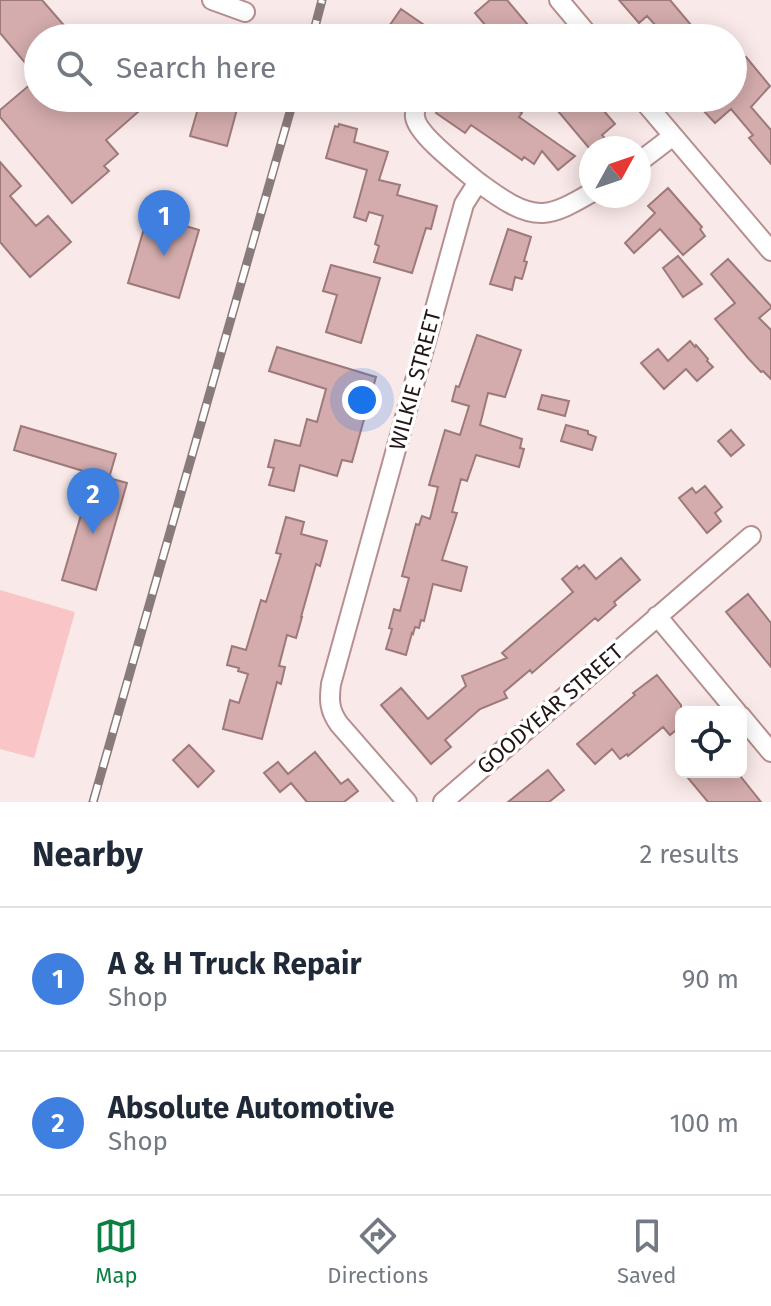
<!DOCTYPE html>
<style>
:root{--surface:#fff;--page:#f2f2f3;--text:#1f2937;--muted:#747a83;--line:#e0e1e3;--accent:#0b8043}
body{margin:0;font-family:"Fira Sans",sans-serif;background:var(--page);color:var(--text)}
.controls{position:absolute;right:24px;bottom:24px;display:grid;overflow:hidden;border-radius:12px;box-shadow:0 4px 20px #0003}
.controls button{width:72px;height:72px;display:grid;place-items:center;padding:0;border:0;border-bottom:2px solid var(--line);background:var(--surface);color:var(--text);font:40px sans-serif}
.compass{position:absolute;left:579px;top:136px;width:72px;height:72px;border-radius:50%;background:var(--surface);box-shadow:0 4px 20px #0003;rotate:50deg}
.you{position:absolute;left:362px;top:400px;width:28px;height:28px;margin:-20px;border:6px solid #fff;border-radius:50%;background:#1a73e8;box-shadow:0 0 0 12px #1a73e833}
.badge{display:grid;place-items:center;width:52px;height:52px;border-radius:50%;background:var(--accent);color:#fff;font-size:26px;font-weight:700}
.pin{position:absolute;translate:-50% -66px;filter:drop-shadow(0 2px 4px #0008)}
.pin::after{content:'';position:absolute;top:42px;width:28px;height:24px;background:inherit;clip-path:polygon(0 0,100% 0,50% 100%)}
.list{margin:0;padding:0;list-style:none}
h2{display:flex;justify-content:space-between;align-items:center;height:104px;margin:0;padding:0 32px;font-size:34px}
h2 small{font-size:26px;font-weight:400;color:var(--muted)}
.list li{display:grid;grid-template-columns:52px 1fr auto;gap:24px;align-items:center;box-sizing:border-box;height:144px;padding:0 32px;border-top:2px solid var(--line)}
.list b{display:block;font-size:30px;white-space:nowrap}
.list p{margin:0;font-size:26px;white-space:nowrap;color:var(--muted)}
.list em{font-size:26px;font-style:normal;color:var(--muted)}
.icon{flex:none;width:44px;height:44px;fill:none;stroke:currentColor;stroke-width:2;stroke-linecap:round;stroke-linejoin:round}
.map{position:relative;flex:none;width:771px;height:802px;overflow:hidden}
.search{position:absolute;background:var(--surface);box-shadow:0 4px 20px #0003;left:24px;right:24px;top:24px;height:88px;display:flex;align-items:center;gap:20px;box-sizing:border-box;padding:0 28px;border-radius:44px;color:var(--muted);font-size:30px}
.sheet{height:392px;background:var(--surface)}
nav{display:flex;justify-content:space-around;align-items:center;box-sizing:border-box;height:112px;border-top:2px solid var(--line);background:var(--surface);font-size:22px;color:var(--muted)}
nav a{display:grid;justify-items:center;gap:4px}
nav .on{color:var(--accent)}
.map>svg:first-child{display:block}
.green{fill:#f9c5c7}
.building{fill:#d4acad;stroke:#9e797a;stroke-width:2}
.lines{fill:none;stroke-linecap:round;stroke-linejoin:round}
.street-casing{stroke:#b68f90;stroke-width:22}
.street{stroke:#fff;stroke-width:18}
.rail-casing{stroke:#8a7b7b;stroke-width:9}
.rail{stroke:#fff;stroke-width:6;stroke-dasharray:18;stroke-linecap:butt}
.labels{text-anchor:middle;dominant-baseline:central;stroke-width:7;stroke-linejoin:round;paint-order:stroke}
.street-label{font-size:22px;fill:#231515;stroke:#fff}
</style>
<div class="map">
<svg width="771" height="802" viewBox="0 0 771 802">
<rect width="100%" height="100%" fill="#fae9e9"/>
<path class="green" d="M0,590l75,22 -41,146 -34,-9z"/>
<path class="building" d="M0,0h42l33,38h-37v60h87l13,14 -32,28 12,14 -14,12 5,5 -37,32 -72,-86v-7l38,-32 -38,-45z
M490,0h17l32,38h-43l-21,-25z
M619,0h51l32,38h-35l-20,-22 -8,7z
M401,9l26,18 -8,11h-38z
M746,57l24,29 -19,21 20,23v34l-22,-26 4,-3 -22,-26 -16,14 -13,-14 4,-4 -6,-7h33v-30z
M201,98h39l-13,48 -37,-10z
M446,98h54l22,15 -3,4 56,39 -17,14 -16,-19 -8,13 -10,-7 -2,3 -51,-35 -6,8 -29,-20z
M547,98h46l22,26 -13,11 11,13h-24z
M339,124l18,5 -3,13 34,10 -9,28 21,5 -3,10 40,11 -6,23 -5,-1 -14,45 -38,-11 5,-16 -4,-2 8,-28 -14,-4 -3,9 -12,-4 13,-47 -41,-12 9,-32 3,1z
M0,162l21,24 -11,10 26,30 12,-10 23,26 -41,35 -30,-35z
M668,188l34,39 -2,2 5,7 -22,19 -23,-26 -26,24 -9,-10 30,-30 -7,-7z
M148,215l51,15 -20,68 -51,-15z
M508,229l23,8 -7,24 3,1 -5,17 -7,-2 -3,13 -22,-6z
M678,256l24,28 -19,13 -20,-29z
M728,259l43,47v2l-12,10 12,12v49l-8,-8 -2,1 -13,-14 -33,-39 20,-16 -24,-29z
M331,265l49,13 -19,65 -35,-11 11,-37 -14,-4z
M477,335l44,15 -16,47 -17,-4 -8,32 42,14 -2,9 4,1 -5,18 -43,-12 -9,26 -6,-2 -9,33 5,1 -15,47 25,7 -6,24 -28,-7 -9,37 -3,-1 -2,8 -4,-1 -2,7 -1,-1 -6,22 -20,-6 6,-20 -3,-1 5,-19 6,2 9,-33 -7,-2 14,-52 3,1 3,-9 8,3 8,-32 -9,-2 16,-55 15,5 9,-29 -17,-5 4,-15 3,1z
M690,341l5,6 1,-2 12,14 -1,2 6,6 -16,14 -11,-12 -22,20 -23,-26 17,-14 10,12z
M277,347l99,30 -24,85 -10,-2 -5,16 -37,-11 -6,26 -25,-6 5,-17 -6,-1 7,-27 25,6 7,-27 10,3 9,-33 -57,-18z
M542,395l27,6 -4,15 -27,-7z
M566,425l22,6v3l8,3 -4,13 -31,-9z
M21,426l95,28 -7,24 18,5 -31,107 -34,-10 31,-106 -79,-24z
M731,430l13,15 -13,11 -13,-15z
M705,486l17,21 -7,6 6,8 -14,12 -28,-35 13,-10 4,5z
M286,517l18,5 -3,12 26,7 -7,25 -4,-2 -15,53h1l-6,21 -9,-3 -8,31 6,1 -4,17 -4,-2 -15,57 -39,-10 7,-29 9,3 9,-29 -10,-3 1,-3 -12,-3 5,-19 14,4 15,-50 5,2 15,-48 -5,-1z
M621,558l19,22 -26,22 2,3 -18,16 -3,-3 -63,55 -2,-3 -26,22 3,6 -27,11 -35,31 6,7 -20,17 -50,-59 20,-17 27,31 38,-33 -4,-10 45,-18 -5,-5 71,-61 -11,-13 15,-13 2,3 5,-4 12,14z
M748,594l23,29v44l-45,-55z
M657,675l24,30v21l-11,9 -7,-8 -35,29 -1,-2 -7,5 -8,-10 -17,15 -18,-20 58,-49 -2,-2z
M189,745l25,26 -16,16 -25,-27z
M315,752l26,32 7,-5 10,12 -14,11h-37l-16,-19 -11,9 -16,-19 14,-11 10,12z
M548,770l16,20 -15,12h-41z
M683,772h54l24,30h-53z"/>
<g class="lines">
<defs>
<path id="street" d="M212,0l33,12
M559,0l32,38
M419,98c-2,6 -5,13 -4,19 2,18 49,53 63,65
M641,98l130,153
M639,162l34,-26
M657,616l80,96
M741,716l30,36
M407,802l-68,-78c-10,-14 -10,-24 -8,-40l133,-480 14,-22c18,13 42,32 65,31 16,-1 34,-12 48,-20
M443,802l308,-266"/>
</defs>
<use href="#street" class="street-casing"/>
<use href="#street" class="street"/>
<defs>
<path id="rail" d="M312,38l10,-38
M93,802l201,-704"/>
</defs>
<use href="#rail" class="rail-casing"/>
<use href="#rail" class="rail"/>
</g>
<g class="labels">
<g class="street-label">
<text transform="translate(415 380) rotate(-75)">WILKIE STREET</text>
<text transform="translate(550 709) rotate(-41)">GOODYEAR STREET</text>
</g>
</g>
</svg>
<div class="controls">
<button><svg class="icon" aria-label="locate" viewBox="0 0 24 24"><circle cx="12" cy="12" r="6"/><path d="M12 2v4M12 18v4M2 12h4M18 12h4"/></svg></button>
</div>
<svg class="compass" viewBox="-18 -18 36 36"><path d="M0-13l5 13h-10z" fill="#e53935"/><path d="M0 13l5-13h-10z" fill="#747a83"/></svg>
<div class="you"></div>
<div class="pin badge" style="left:164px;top:256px;background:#3f7fe0">1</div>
<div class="pin badge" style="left:93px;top:534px;background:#3f7fe0">2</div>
<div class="search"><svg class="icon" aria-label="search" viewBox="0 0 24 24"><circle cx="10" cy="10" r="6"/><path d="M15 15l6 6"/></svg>Search here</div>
</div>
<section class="sheet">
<h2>Nearby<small>2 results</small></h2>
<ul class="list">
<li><span class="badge" style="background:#3f7fe0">1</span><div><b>A &amp; H Truck Repair</b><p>Shop</p></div><em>90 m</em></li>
<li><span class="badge" style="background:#3f7fe0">2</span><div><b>Absolute Automotive</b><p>Shop</p></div><em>100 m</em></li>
</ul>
</section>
<nav>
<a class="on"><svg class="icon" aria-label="map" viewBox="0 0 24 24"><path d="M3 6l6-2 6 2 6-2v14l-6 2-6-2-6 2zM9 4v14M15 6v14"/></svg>Map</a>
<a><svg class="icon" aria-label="directions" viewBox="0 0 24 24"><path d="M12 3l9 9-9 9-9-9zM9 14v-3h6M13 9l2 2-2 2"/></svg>Directions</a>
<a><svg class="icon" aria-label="saved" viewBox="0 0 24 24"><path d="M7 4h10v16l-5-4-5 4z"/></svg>Saved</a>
</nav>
